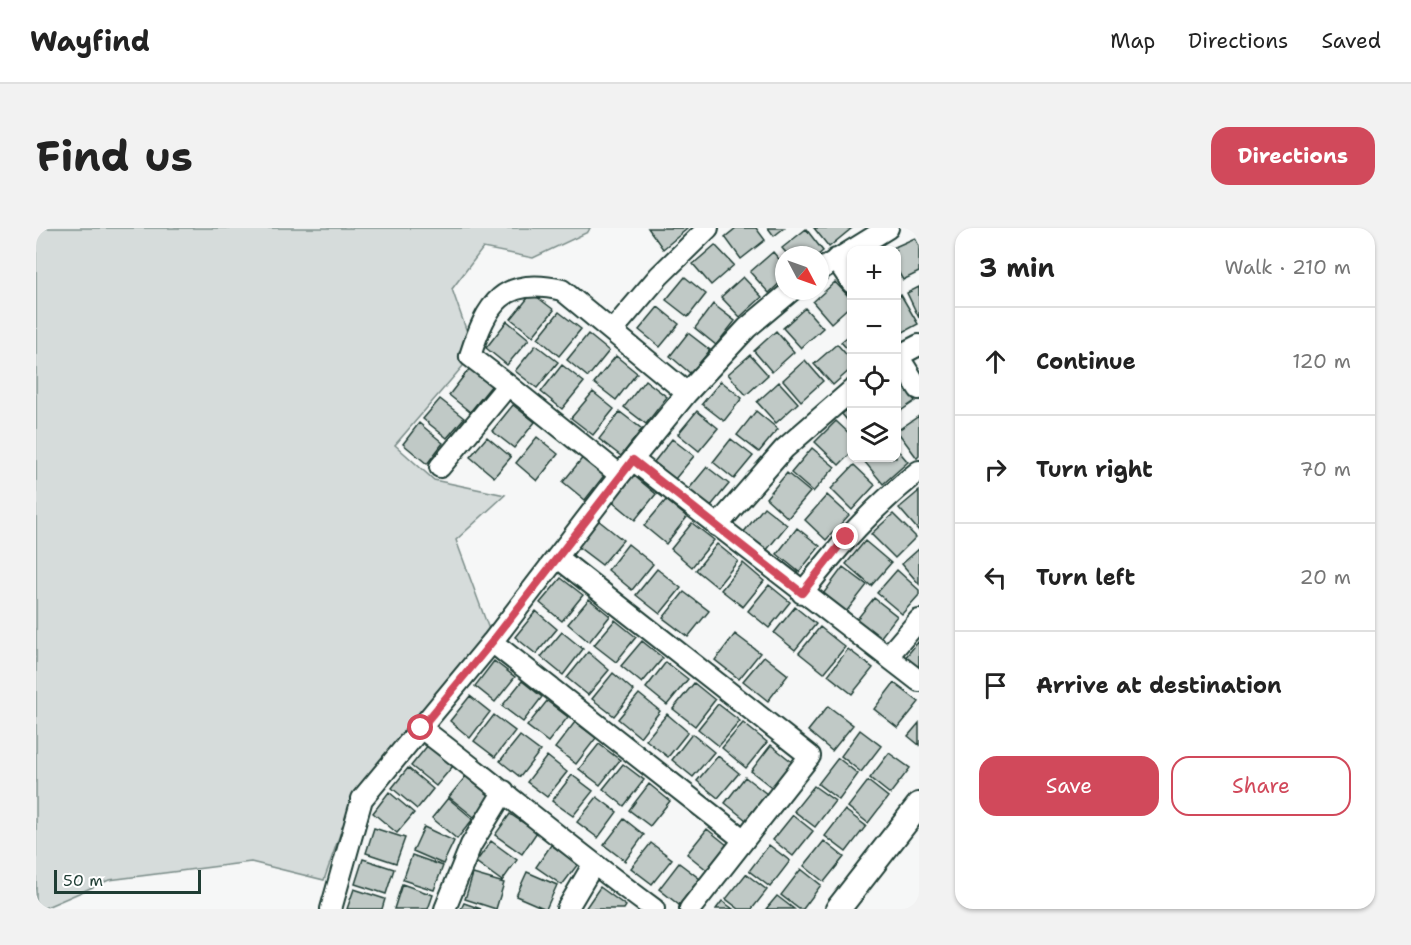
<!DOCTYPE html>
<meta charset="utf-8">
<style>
:root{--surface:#fff;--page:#f2f2f2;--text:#222;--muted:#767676;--line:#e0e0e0;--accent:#d1495b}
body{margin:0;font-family:"Shantell Sans",sans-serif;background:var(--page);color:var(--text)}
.controls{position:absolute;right:18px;top:18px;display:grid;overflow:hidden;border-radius:12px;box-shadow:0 2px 4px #0004}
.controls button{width:54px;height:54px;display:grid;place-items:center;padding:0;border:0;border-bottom:2px solid var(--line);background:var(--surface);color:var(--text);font:30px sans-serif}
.compass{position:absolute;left:739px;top:18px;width:54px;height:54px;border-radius:50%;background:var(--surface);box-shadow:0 2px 4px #0004;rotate:131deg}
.scale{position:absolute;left:18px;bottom:15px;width:147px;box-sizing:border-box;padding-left:6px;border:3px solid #1f3d34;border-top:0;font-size:16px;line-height:21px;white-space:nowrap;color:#1f3d34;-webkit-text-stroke:4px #fff;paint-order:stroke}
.stop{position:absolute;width:18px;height:18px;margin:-14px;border:4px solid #d1495b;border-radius:50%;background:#fff}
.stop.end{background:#d1495b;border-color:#fff;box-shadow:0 2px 6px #0008}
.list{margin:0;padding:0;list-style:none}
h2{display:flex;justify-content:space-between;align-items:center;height:78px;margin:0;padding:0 24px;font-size:26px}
h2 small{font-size:20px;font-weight:400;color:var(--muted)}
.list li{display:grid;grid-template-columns:39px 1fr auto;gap:18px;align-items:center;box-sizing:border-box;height:108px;padding:0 24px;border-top:2px solid var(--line)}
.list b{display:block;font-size:22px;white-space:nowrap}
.list em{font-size:20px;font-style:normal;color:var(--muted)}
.actions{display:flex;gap:12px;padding:18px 24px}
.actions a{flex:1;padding:14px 0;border:2px solid var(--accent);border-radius:18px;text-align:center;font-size:21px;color:var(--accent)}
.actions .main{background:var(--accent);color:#fff}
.icon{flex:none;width:33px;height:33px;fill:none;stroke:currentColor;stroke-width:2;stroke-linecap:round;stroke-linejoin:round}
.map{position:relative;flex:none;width:883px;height:681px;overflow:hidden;border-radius:18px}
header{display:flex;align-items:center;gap:36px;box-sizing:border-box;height:84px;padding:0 30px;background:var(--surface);border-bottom:2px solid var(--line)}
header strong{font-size:28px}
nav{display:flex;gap:33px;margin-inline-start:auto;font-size:21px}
.intro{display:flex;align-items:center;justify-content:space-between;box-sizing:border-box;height:144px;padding:0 36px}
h1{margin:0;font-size:42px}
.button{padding:15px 27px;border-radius:18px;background:var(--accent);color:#fff;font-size:21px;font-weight:700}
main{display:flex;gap:36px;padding:0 36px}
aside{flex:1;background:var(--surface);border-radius:18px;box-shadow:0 2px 4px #0004}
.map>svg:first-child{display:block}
.green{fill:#d6dcdb;stroke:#7a8c88;stroke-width:1.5}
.building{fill:#c0c9c6;stroke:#1f3d34;stroke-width:1.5}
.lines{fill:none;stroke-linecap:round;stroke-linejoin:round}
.minor-casing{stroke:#1f3d34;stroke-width:24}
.tertiary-casing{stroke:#1f3d34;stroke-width:28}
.minor{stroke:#fff;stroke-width:20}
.tertiary{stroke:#fff;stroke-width:24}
.route{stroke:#d1495b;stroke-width:8}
</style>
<header>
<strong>Wayfind</strong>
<nav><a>Map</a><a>Directions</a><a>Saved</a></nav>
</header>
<div class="intro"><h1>Find us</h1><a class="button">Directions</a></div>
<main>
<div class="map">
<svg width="883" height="681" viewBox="0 0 883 681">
<rect width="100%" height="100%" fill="#f6f7f7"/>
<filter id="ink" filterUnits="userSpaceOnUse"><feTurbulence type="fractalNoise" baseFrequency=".0167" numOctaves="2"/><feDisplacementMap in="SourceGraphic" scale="12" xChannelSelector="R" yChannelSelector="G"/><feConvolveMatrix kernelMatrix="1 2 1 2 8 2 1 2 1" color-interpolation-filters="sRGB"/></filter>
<g filter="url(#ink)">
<path class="green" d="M0,0h554l-2,4 -55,26 -50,-10 -31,41 15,43 -4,34 -68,79 39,35 71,15 -49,45 34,92 -137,165 -29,83 -73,-18 -142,18 -67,29h-6z"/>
<path class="building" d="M612,0h38l1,1 -24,20z
M700,0h20l9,12 -24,19 -16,-22z
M732,0h16l-10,8z
M778,0h38l-23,19z
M770,1l17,22 -5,4h-30l-6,-7z
M879,10l4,8v26l-16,8 -7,-12v-18h-8z
M679,17l19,20 -23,20 -18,-21z
M737,24l11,13v14l-15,14 -19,-21z
M649,49l21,17 -18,23 -22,-17z
M707,49l19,20 -22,20 -19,-20z
M799,54l17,18v4l-21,19 -18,-21z
M883,59v31l-12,-25z
M496,65l22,17 -21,26 -22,-17z
M865,67l17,29 -22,12v-38z
M677,76l22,17 -19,24 -21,-17z
M622,79l21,17 -19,23 -21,-17z
M769,80l18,20 -22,20 -18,-20z
M523,84l22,17 -22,27 -21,-18z
M471,93l22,18 -22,26 -21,-17z
M740,103l18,21 -22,20 -18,-21z
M652,105l22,17 -19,24 -21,-18z
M816,105v21l-11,-12z
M552,106l21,17 -21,26 -21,-17z
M801,116l15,17v7l-19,17 -19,-21z
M500,117l22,17 -21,26 -22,-17z
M714,127l18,20 -22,20 -18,-21z
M580,128l21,17 -21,27 -22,-17z
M769,132l18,21 -22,20 -18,-21z
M526,137l22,17 -22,27 -21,-17z
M434,140l22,17 -22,27 -21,-17z
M860,146l19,27 -19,13z
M609,152l22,17 -21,27 -22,-17z
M685,153l21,17 -18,23 -22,-17z
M743,154l19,21 -22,20 -19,-21z
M557,164l21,17 -21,26 -22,-17z
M404,171l24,19 -17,20 -24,-19z
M477,177l22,17 -21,26 -22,-17z
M816,178v20l-10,-12z
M661,183l21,17 -19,23 -21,-17z
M720,183l22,18 -19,23 -22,-17z
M584,184l22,17 -21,27 -22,-17z
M883,188v40l-2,2 -20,-27z
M800,193l16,15v16l-13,13 -24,-23z
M383,195l24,20 -16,21 -24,-20z
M451,209l24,20 -17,20 -24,-20z
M501,209l21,17 -21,27 -21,-18z
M636,211l22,17 -19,23 -21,-17z
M695,211l22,17 -19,23 -21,-17z
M776,220l23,19 -22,25 -22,-19z
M860,220l12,14 -25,22 -19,-23 4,-3h28z
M548,228l22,17 -21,27 -22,-18z
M818,237l21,20 -23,25 -21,-21z
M671,239l22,17 -19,23 -22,-17z
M751,245l23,19 -22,26 -22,-20z
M596,246l24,20 -21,26 -24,-20z
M883,263v40l-20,-23z
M791,267l22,20 -23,25 -21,-20z
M630,272l21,17 -21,27 -22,-18z
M728,279l23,18 -21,26 -23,-18z
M857,286l23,23 -21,21 -24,-24z
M562,292l25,20 -21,25 -25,-19z
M656,295l22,17 -22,27 -21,-18z
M761,300l23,18 -21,26 -22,-18z
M829,313l26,22 -20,23 -25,-22z
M592,316l25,20 -21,26 -24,-20z
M681,316l21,17 -21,26 -21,-17z
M883,321v35l-17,-20z
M707,335l21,18 -21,26 -22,-17z
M807,339l24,18 -21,27 -23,-18z
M621,341l24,19 -21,26 -24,-19z
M861,342l22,20v5l-17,19 -25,-21z
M525,350l22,17 -21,26 -22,-18z
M733,357l21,17 -21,26 -21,-17z
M648,364l25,19 -21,26 -25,-19z
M838,370l23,18 -20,26 -24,-18z
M553,371l21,17 -21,26 -21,-18z
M759,379l21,17 -21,26 -21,-17z
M500,383l21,18 -21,25 -21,-17z
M579,392l21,17 -20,25 -22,-17z
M784,399l25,20 -21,26 -25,-20z
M526,404l21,17 -20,26 -22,-18z
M699,406l25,19 -21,26 -24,-19z
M606,413l21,17 -21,25 -21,-17z
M883,413v30l-15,-12z
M812,421l25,19 -21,26 -24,-19z
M552,424l21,18 -21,25 -21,-17z
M728,428l24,19 -20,26 -25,-20z
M458,433l21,16 -20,25 -20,-16z
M630,434l22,17 -21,26 -21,-17z
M577,445l21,18 -20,25 -22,-17z
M486,453l20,16 -19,25 -21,-16z
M658,455l21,17 -20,26 -22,-17z
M858,455l25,19 -21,26 -24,-19z
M603,466l21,17 -20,26 -22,-18z
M434,468l20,16 -20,26 -20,-17z
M511,473l21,16 -20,25 -21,-16z
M682,476l22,17 -21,25 -21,-17z
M792,478l25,19 -21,26 -24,-20z
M631,486l21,18 -20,25 -22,-17z
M458,487l21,16 -20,26 -21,-16z
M539,494l21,16 -20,26 -21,-16z
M707,495l24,19 -21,26 -24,-20z
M883,495v22l-11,-9z
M824,502l21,16 -20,26 -20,-16z
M656,506l22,18 -21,25 -21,-17z
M484,508l20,15 -20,26 -20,-16z
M563,516l21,16 -20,25 -21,-16z
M392,517l25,21 -17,20 -25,-20z
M735,517l25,20 -21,25 -24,-19z
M853,525l21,15 -20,26 -20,-16z
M511,528l20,16 -20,25 -20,-15z
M682,528l21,17 -21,25 -21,-17z
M802,530l20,16 -19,26 -21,-16z
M587,536l21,16 -20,26 -21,-17z
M372,540l25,21 -16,20 -25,-21z
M536,547l21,16 -20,25 -21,-15z
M430,548l25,21 -17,20 -25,-20z
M709,549l22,17 -21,26 -21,-17z
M832,553l20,16 -20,26 -20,-16z
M613,556l21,17 -20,25 -21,-16z
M778,558l21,15 -20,26 -21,-16z
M353,564l25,21 -17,20 -24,-20z
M561,569l20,15 -19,26 -21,-16z
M412,570l25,21 -16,20 -25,-21z
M809,582l21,16 -20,26 -21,-16z
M474,586l27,18 -15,22 -27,-19z
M757,587l20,16 -20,25 -20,-16z
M588,591l20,16 -19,26 -21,-16z
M388,599l30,14 -11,23 -30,-13z
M338,600l31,10 -9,25 -30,-10z
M671,601l20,16 -20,25 -20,-16z
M455,613l26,19 -15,21 -26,-19z
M788,613l20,16 -20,25 -20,-16z
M615,615l21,16 -20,25 -21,-16z
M515,617l27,19 -16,21 -26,-18z
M733,617l21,16 -20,26 -21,-16z
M376,627l31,11 -9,24 -31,-10z
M327,631l31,10 -8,25 -31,-10z
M643,635l21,16 -21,26 -20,-16z
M765,641l20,16 -18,24h-4l-18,-14z
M491,644l30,13 -11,24 -30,-13z
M437,646l31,9 -8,26 -31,-10z
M710,646l21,16 -15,19h-13l-13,-10z
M366,656l31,11 -5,14h-34z
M564,659l26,19 -2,3h-39z
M318,661l31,10 -3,10h-35z
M741,668l17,13h-28z
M686,673l11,8h-17z
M428,675l17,6h-20z"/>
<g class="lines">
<defs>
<path id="minor" d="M800,31l16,24
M784,42l68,-42
M576,103l47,-55 49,-48
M860,125l23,36
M860,129l23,-12
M472,157l-38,-29c17,-53 33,-80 92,-66l125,103
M597,232l286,221
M404,239l68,-82 112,90
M681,298l67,-77 68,-59
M521,329l253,199 -120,153
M766,365c36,-46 71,-86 117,-122
M456,414l252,198
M852,428l31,-36
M385,500c78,59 153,123 233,181
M295,681l31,-110 130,-157 128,-167 67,-82 60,-65 44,-37
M409,681l26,-64 33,-54
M531,681l26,-44"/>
<path id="tertiary" d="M802,681l81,-104"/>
</defs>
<use href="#minor" class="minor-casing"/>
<use href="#tertiary" class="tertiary-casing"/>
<use href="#minor" class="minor"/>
<use href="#tertiary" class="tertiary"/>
</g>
</g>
<g class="lines" filter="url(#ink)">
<path class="route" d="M385,500l71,-86 141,-182 169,133 44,-56"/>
</g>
</svg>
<div class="controls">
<button>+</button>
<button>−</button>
<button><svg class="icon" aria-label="locate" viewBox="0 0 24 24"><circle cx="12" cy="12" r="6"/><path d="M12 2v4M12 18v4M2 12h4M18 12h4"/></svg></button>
<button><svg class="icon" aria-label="layers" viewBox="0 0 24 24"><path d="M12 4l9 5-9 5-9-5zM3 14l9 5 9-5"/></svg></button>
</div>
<svg class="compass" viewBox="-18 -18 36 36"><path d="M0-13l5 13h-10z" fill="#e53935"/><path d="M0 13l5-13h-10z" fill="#767676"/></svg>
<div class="scale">50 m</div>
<div class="stop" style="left:385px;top:500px"></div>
<div class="stop end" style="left:810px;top:309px"></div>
</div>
<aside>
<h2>3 min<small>Walk · 210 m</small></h2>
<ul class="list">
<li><svg class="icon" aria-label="ahead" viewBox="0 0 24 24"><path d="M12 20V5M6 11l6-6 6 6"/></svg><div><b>Continue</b></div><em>120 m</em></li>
<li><svg class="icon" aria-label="right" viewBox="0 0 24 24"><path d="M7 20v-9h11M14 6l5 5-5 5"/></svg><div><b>Turn right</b></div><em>70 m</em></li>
<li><svg class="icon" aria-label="left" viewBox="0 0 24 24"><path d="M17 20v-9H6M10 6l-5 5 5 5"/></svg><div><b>Turn left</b></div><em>20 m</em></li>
<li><svg class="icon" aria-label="arrive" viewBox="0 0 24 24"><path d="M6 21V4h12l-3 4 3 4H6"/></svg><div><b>Arrive at destination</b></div></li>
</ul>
<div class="actions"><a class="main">Save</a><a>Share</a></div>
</aside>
</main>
